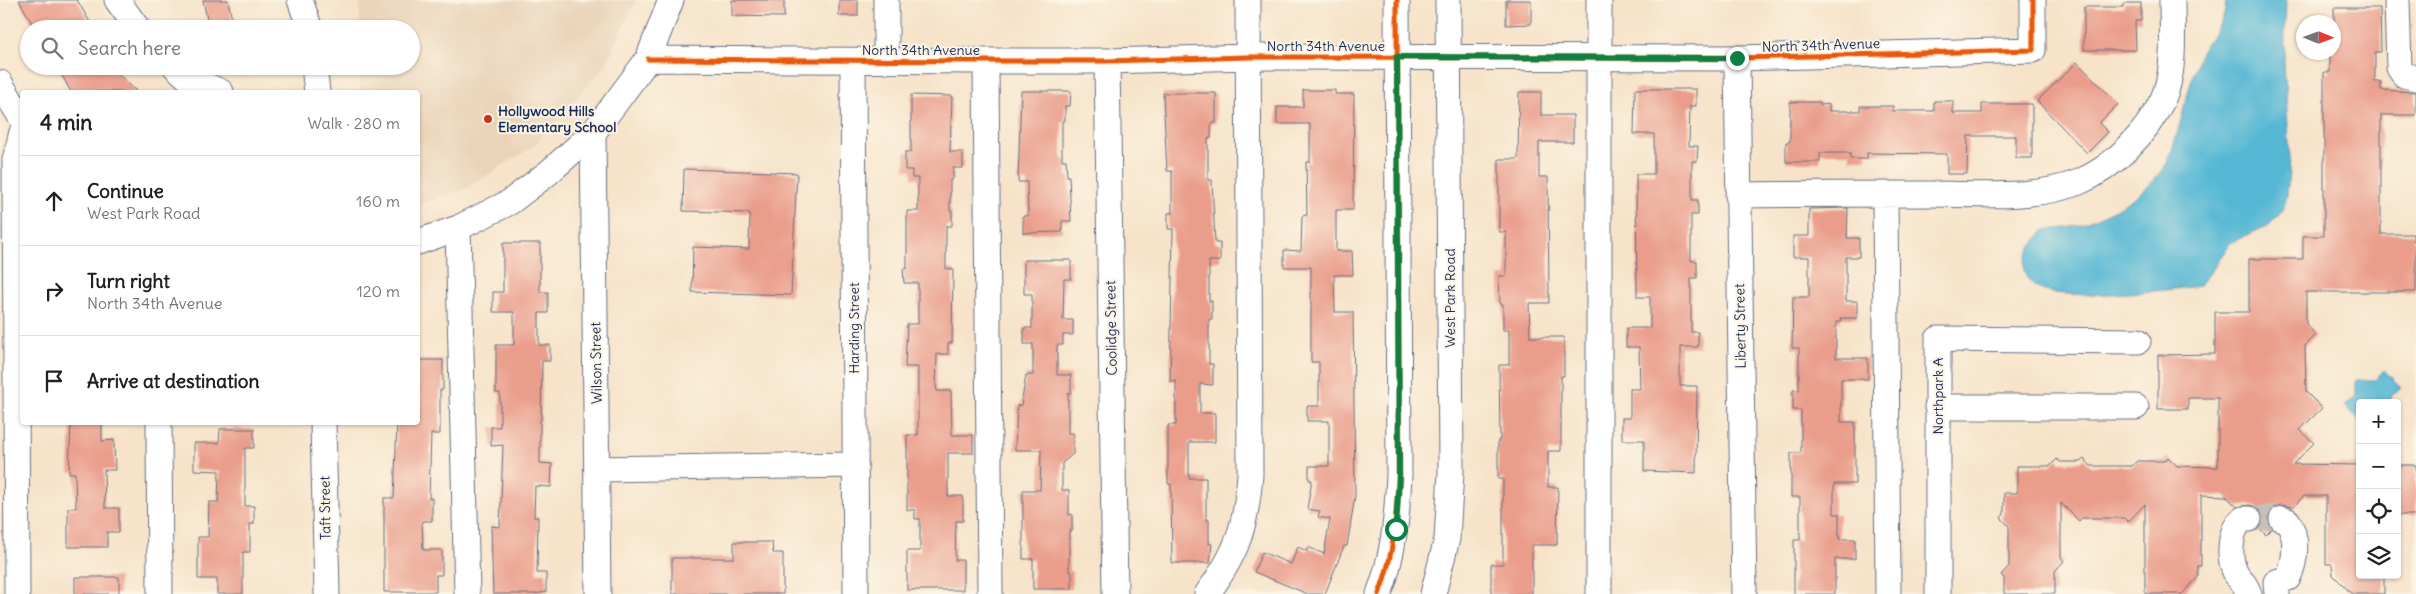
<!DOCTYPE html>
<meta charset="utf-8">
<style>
:root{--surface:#fff;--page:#f2f2f2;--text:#202124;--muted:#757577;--line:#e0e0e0}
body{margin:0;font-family:Delius,sans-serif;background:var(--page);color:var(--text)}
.controls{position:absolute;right:15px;bottom:15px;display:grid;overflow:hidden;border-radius:5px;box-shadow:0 1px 4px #0004}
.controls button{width:45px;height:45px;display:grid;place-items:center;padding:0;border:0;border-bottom:1px solid var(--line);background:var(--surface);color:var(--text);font:25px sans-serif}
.compass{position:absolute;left:2296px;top:15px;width:45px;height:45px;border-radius:50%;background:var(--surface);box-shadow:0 1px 4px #0004;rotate:91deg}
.stop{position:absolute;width:15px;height:15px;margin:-11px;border:4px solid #0b8043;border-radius:50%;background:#fff}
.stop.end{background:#0b8043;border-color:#fff;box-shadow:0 1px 5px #0008}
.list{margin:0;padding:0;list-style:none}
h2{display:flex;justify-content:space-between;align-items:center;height:65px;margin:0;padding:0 20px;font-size:21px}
h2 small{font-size:16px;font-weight:400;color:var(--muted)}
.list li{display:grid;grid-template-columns:32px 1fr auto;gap:15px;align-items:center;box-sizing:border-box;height:90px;padding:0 20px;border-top:1px solid var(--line)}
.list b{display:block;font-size:19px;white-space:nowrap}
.list p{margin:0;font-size:16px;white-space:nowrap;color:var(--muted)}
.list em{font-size:16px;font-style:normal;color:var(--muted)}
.icon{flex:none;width:28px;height:28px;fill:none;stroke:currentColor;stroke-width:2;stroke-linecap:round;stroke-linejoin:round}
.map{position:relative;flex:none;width:2416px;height:594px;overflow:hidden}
.search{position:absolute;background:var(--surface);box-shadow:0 1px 4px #0004;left:20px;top:20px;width:400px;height:55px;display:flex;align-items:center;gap:12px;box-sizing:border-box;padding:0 18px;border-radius:28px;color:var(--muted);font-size:19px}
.panel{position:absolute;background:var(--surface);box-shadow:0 1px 4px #0004;left:20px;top:90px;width:400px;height:335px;border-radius:5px}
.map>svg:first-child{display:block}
.built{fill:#ead4b9}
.water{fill:#55b7d4;stroke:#387399}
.building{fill:#ea9d8b}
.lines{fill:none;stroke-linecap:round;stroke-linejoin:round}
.minor-tunnel{stroke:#cabfb4;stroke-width:25;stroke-dasharray:25 12;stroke-linecap:butt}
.minor-casing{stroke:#686e83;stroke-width:27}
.minor{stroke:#fff;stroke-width:25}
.cycleway-casing{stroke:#fcf5e5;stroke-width:8}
.cycleway{stroke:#e8590c;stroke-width:5}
.route{stroke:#0b8043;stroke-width:6}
.poi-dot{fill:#c8321e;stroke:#fcf5e5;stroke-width:2}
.labels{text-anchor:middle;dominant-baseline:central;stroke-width:4;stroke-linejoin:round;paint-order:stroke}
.street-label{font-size:14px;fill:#1b2f5e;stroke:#fcf5e5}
.poi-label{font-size:14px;font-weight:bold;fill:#1b2f5e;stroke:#fcf5e5;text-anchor:start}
</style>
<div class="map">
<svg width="2416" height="594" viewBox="0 0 2416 594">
<rect width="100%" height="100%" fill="#fcf5e5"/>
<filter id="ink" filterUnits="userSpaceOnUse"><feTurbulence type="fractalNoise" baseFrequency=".02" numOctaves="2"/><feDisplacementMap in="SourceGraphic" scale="10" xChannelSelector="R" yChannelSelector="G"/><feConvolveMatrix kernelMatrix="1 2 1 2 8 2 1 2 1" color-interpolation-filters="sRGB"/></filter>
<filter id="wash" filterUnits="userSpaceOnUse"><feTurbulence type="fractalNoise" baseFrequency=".0096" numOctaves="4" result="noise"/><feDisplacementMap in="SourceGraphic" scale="20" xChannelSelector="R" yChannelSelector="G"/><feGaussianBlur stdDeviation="1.12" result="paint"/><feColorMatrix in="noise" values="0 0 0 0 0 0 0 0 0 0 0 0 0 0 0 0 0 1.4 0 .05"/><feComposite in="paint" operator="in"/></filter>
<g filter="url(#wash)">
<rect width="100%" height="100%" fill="#f6e3c9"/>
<path class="built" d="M360,0h276l-31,66 -71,80 -69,43 -47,15v-112h-58v-26h51v-37h-51z"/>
<path class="water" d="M2225,0h61l-2,63 6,96 -3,37 -4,15 -14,14 -39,18 -16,25 -15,18c-30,4 -138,16 -161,2 -27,-15 -8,-43 7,-58 9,-1 21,-1 30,-4 33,-10 83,-36 95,-70 12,-33 17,-67 29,-99 8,-19 30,-36 26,-57z
M2384,370l17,17 -10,10v6h-31v18l-15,-15 11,-10v-16h19z"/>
<g id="blocks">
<path class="building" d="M19,0h58l17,29h-59z
M203,0h25l6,29h-25z
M732,0h52v17l-52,-1z
M839,0h19v16h-19z
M1506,0h25v24l-25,1z
M2124,3h17v18h-6l1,29h-52v-43h40z
M2334,8h46l1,44h-6v30h6v8l35,2v23h-35v119h32v7h3v51h-110v32l10,11 -11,11 1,46 16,16 -22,22 14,13 -21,21 67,1v110h24v19h-32l-19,-19 -1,-11h-6v-68h-22l-11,11 -13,-2 -7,3 -4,6 -1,7 4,8 -6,6 -7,-7 4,-9 -6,-12 -8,-2 -12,2 -11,-11 -25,-1v71h-3v11l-16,17h-37v-90l-17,18 -4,-4h-42l-3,3 -18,-18v54l3,4 -9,10v23h-51v-16l-3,-3 8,-9v-40l-8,-8 3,-4v-21h13v-27h33l7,-7 3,3h20l4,-3 7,7h41l5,-5h27l4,-4 9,9 41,1v-69h-30v11h-30v-54l57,-1v-42h34v-53h54v-23h21v-164h6v-20h4z
M2077,62l41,42 -19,19 9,9 -21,21 -50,-52z
M57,66h53l27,26h-66z
M1635,89h61v17h-6l-1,40h9l-1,15h-5v39h6v15h-7v46h6v17h-6v54h7v15h-18v39h17l-1,87 -52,-2v-31h-22v-22h8v-29h10l-1,-42h-13v-19h24v-31h-13l-1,-123h18v-40h-20z
M1303,90h32v4h19l-1,116h-17v41h16l1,24h-19l1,37h18l2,184 -8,50h-3l-19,48h-17l-54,-22 8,-20 29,12 7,-17 9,4 1,-4 16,7 6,-35 -12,-2 2,-6 -13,-2 5,-29h-3v-14h20v-45h-22v-15h12v-44h-8v-95h-27v-17l17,1 1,-35 5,-1 -1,-53h4v-38h-33v-17h26z
M1021,91h50l-1,15h-5v15h-3v39h4l1,16h2l2,45h-9v11l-39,1v-17h5l-1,-34h-9z
M1519,92h22v23h32v27h-34v35h9l1,126h-20l1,34h34v39h-3v75h-13v36h10l-1,58h-25v49h-41v-30h12v-85h-5v-39h2l-1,-75h10v-35h-6v-26h-3l-1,-28h7v-44h-7v-73h19z
M1163,93h53v30h-5v15h-3v42h4l3,63h5v18h-11v40h3v18h-3v45h4v21l-13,-1v29h15v29h-26v36h17v42h3v24h3l-2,19h-38l-1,-79h-3v-59h8v-44h-6l3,-152h-5v-16h4v-42h-5z
M911,95l41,1 -2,56h13v16h-10v11l-3,1v31h2v15h-6v43h7l-1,74h-4v11h-11l-1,31 1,6h14l1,44h21v18h-25v43h15v25h-7l-1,39h8v30h-56v-39h13v-32h-5v-9h-8v-75h11v-68h-13l2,-43h11v-41h-14l-1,-15 4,1v-58h11v-33h-6v-8h-7v-18h6z
M1934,101h19v12h29v-9h50v54h-16v-22h-48l-1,38h-20v-20l-80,-1v6h-17v-6h-30v9h-34v-20h4v-40h30v3l9,-1v7h31v-5h33v5h41z
M684,169l113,4 -6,122 -99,-3 1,-45 56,2 1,-36 -67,-2z
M1848,208l-1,30h12v19h-13v44h11v17h-17l1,4h-5v36h32v21h-27v43h14v62h-21v30h5v25h16v20h-20v35h-41v-54h6v-43h-9v-44h10v-43h-8v-20h6v-42h-7l1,-51h16v-40h-16v-21h16v-27z
M503,243h37v49h8v21h-9v32h11v16h-8l-1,59h-1v43l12,1 -1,23 -16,-1 -1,31h4l-1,56h9v19l-12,2h-41l-2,-68 9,1 3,-82 -12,1v-19h9v-34h-4v-48h18v-33h-21v-20h10z
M1024,260h47v19h-7l-1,41h10v15h-10v10h-6v30h14v18h-3v40h5v21l-11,9v27h7v25l3,-1v17h-3v40l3,1v17h-39v-30h-10v-69h17l1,-40h-26l2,-45 4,1 5,-31h7v-31h-9v-16h8v-34h-8z
M418,360h25v30h-3v44h-9l-2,64h3v23h-10l1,29h19v25h-6v17h-52v-94h10l3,-76h21z
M71,422h31v19l12,-1 1,30h-11l1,38h14v24h-12v15h-39v-39h8l-1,-35h-6z
M220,429h34v19h-9v58h9v18h-4v28h-7v42h-26v-15h-19v-42h10l1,-35h9l1,-31 -25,-1v-27h25z
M2397,465h19v50h-19z
M734,542h38l1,11h10v41h-111v-36h62z
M75,577h44v17h-44z"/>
</g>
</g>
<g filter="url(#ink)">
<use href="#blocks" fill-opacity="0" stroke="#686e83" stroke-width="1"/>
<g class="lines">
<path class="minor-tunnel" d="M2249,519l26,-2 7,2"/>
<defs>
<path id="minor" d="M117,0l21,29
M300,0l10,29
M886,0v61
M1599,0v594
M2397,0l2,68 5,7 12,3
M1737,58l7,536
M648,59l338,2h121l141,-4 489,1 296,-8v-50
M853,61l3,533
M986,61l4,533
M1107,61l8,533
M175,66l12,11 34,15
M314,66l3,26
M0,83l22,36
M593,133l5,461
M1885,194l3,400
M1738,195c64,-1 127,-1 190,-1 49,0 105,6 151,-12 34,-14 67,-48 83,-81 14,-29 10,-69 10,-101
M458,228l9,366
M418,242l40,-14 52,-26 38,-29 45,-40 55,-74 23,-59
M1937,407h199
M159,422l1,172
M323,422l4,172
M597,469l258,-4
M17,594l-2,-434 7,-28
M1207,594c31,-42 39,-68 43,-119l-2,-475
M1379,594c15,-39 18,-78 20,-119l-2,-475
M1433,594l14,-55 4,-67 -3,-472
M1938,594v-255l200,2
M2249,594c-5,-14 -7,-10 -13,-20 -8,-15 -7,-45 7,-55h6
M2277,594l-1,-12 12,-4c8,-18 10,-40 0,-57l-6,-2"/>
</defs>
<use href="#minor" class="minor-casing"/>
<use href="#minor" class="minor"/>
<defs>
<path id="cycleway" d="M648,59l338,2h121l141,-4 489,1 296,-8v-50
M1379,594c15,-39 18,-78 20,-119l-2,-475"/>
</defs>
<use href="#cycleway" class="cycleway-casing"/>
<use href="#cycleway" class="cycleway"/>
</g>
</g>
<g class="lines" filter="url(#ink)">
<path class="route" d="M1396,529l3,-54 -2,-418 340,1"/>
</g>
<circle class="poi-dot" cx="488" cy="119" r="5"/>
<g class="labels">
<g class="street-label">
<text transform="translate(1821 45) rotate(-2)">North 34th Avenue</text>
<text x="1326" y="46">North 34th Avenue</text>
<text x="921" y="50">North 34th Avenue</text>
<text transform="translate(1450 298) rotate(-90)">West Park Road</text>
<text transform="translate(1740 326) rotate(-91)">Liberty Street</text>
<text transform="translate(854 328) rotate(-90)">Harding Street</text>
<text transform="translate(1111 328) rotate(-91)">Coolidge Street</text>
<text transform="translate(596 363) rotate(-91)">Wilson Street</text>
<text transform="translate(1938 396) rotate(-90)">Northpark A</text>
<text transform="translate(325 508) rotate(-91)">Taft Street</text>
</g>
<g class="poi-label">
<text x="498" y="111">Hollywood Hills<tspan x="498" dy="16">Elementary School</tspan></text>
</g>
</g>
</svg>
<div class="controls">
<button>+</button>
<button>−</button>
<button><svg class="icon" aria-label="locate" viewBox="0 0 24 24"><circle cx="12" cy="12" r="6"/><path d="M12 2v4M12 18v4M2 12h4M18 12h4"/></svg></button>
<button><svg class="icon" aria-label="layers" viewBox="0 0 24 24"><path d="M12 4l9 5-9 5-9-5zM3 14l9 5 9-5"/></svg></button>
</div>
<svg class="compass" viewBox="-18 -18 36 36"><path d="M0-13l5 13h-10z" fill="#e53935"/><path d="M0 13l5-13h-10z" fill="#757577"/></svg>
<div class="stop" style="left:1396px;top:529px"></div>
<div class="stop end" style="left:1737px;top:58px"></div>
<div class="search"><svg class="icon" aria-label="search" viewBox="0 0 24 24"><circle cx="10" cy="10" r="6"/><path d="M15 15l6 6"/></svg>Search here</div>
<section class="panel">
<h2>4 min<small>Walk · 280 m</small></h2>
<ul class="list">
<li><svg class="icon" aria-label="ahead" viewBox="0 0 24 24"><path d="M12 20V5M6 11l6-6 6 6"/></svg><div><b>Continue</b><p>West Park Road</p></div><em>160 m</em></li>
<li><svg class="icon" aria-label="right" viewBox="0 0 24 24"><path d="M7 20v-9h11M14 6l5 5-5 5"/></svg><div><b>Turn right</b><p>North 34th Avenue</p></div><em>120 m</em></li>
<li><svg class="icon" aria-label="arrive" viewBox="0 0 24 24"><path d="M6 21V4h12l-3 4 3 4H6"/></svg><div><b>Arrive at destination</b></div></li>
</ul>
</section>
</div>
